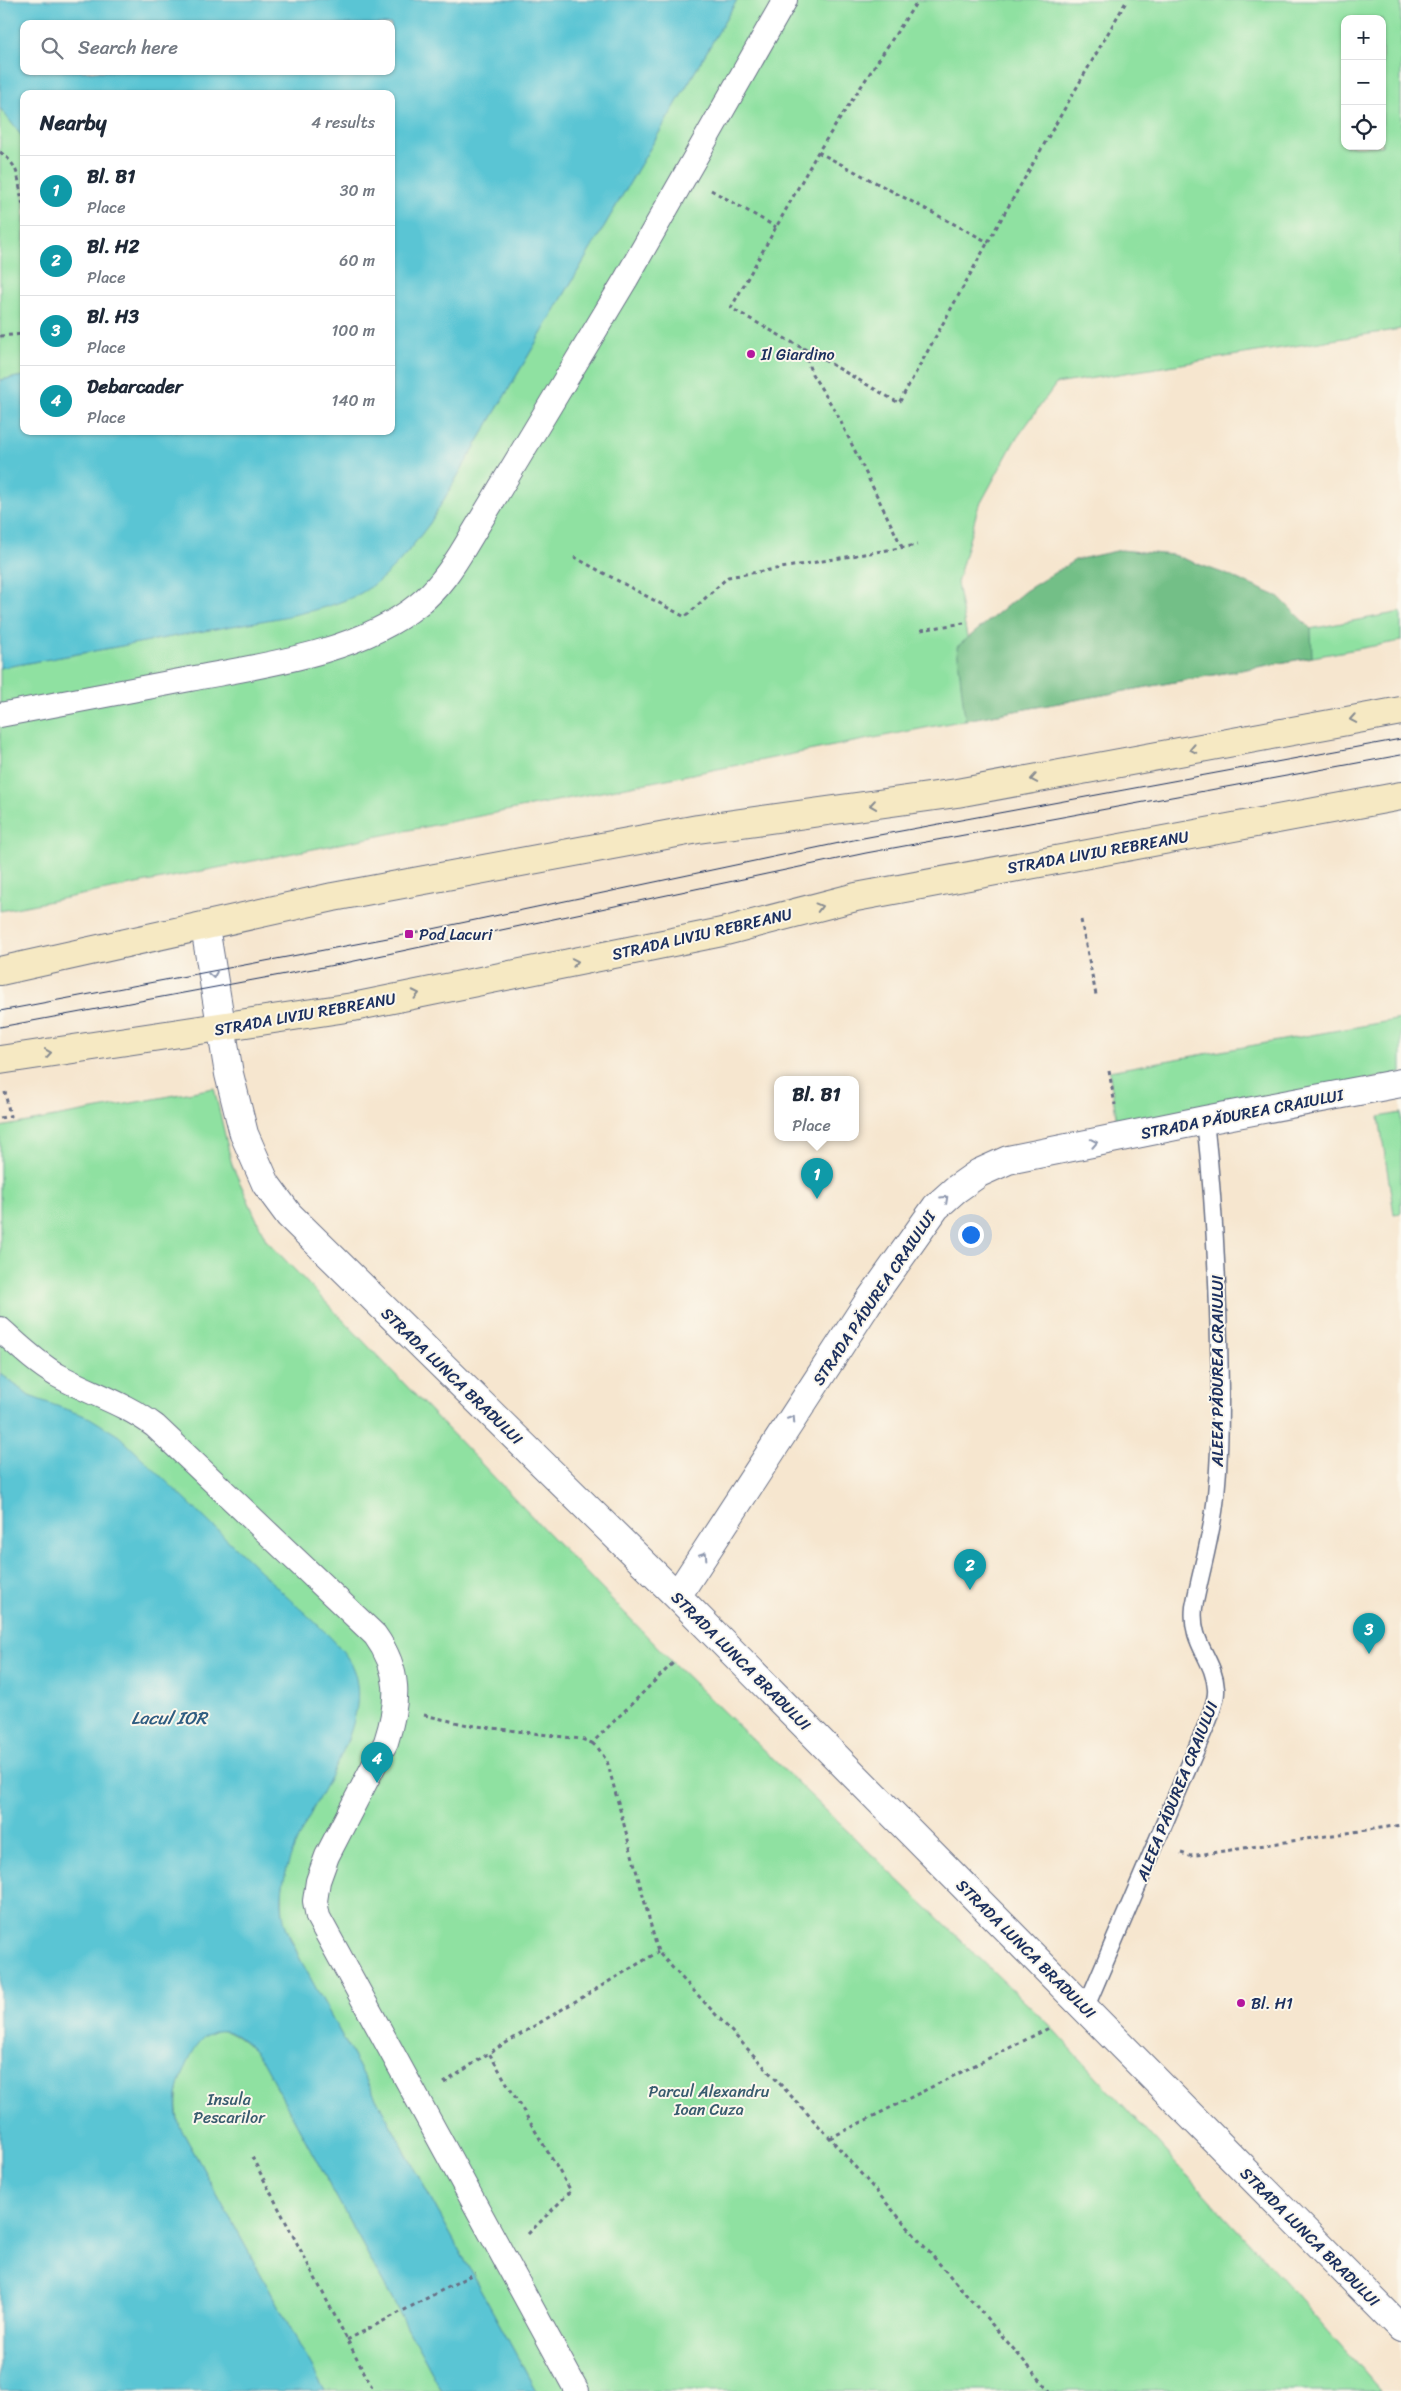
<!DOCTYPE html>
<meta charset="utf-8">
<style>
:root{--surface:#fff;--page:#f6f6f7;--text:#1f2937;--muted:#747a83;--line:#e0e1e3;--accent:#111827}
body{margin:0;font-family:Sriracha,sans-serif;background:var(--page);color:var(--text)}
.controls{position:absolute;right:15px;top:15px;display:grid;overflow:hidden;border-radius:10px;box-shadow:0 1px 4px #0004}
.controls button{width:45px;height:45px;display:grid;place-items:center;padding:0;border:0;border-bottom:1px solid var(--line);background:var(--surface);color:var(--text);font:25px sans-serif}
.you{position:absolute;left:970px;top:1234px;width:18px;height:18px;margin:-12px;border:4px solid #fff;border-radius:50%;background:#1a73e8;box-shadow:0 0 0 8px #1a73e833}
.badge{display:grid;place-items:center;width:32px;height:32px;border-radius:50%;background:var(--accent);color:#fff;font-size:16px;font-weight:700}
.pin{position:absolute;translate:-50% -41px;filter:drop-shadow(0 1px 2px #0008)}
.pin::after{content:'';position:absolute;top:26px;width:18px;height:15px;background:inherit;clip-path:polygon(0 0,100% 0,50% 100%)}
.popup{position:absolute;left:774px;top:1076px;width:85px;height:65px;box-sizing:border-box;display:grid;place-content:center;border-radius:10px;background:var(--surface);filter:drop-shadow(0 1px 4px #0005);font-size:16px;white-space:nowrap;color:var(--muted)}
.popup b{font-size:19px;color:var(--text)}
.popup::after{content:'';position:absolute;left:50%;top:100%;margin-left:-10px;border:10px solid transparent;border-top-color:var(--surface)}
.list{margin:0;padding:0;list-style:none}
h2{display:flex;justify-content:space-between;align-items:center;height:65px;margin:0;padding:0 20px;font-size:21px}
h2 small{font-size:16px;font-weight:400;color:var(--muted)}
.list li{display:grid;grid-template-columns:32px 1fr auto;gap:15px;align-items:center;box-sizing:border-box;height:70px;padding:0 20px;border-top:1px solid var(--line)}
.list b{display:block;font-size:19px;white-space:nowrap}
.list p{margin:0;font-size:16px;white-space:nowrap;color:var(--muted)}
.list em{font-size:16px;font-style:normal;color:var(--muted)}
.icon{flex:none;width:28px;height:28px;fill:none;stroke:currentColor;stroke-width:2;stroke-linecap:round;stroke-linejoin:round}
.map{position:relative;flex:none;width:1401px;height:2391px;overflow:hidden}
.search{position:absolute;background:var(--surface);box-shadow:0 1px 4px #0004;left:20px;top:20px;width:375px;height:55px;display:flex;align-items:center;gap:12px;box-sizing:border-box;padding:0 18px;border-radius:10px;color:var(--muted);font-size:19px}
.panel{position:absolute;background:var(--surface);box-shadow:0 1px 4px #0004;left:20px;top:90px;width:375px;height:345px;border-radius:10px}
.map>svg:first-child{display:block}
.green{fill:#8fe1a1;stroke:#558880;fill-rule:evenodd}
.forest{fill:#73bf87;stroke:#477772}
.water{fill:#5ac5d4;stroke:#3a7a99;fill-rule:evenodd}
.lines{fill:none;stroke-linecap:round;stroke-linejoin:round}
.service-casing{stroke:#686f86;stroke-width:19}
.pedestrian-casing{stroke:#686f86;stroke-width:26}
.minor-casing{stroke:#686f86;stroke-width:30}
.secondary-casing{stroke:#686f86;stroke-width:30}
.path{stroke:#686f86;stroke-width:3;stroke-dasharray:4 4;stroke-linecap:butt}
.service{stroke:#fff;stroke-width:16}
.pedestrian{stroke:#fff;stroke-width:24}
.minor{stroke:#fff;stroke-width:28}
.secondary{stroke:#f6e9c3;stroke-width:28}
.tram{stroke:#1b2f5e;stroke-width:1}
.oneway{stroke:#888c90}
.oneway2{stroke:#8d97ae}
.poi-dot{fill:#b5179e;stroke:#fbf7ec;stroke-width:2}
.labels{text-anchor:middle;dominant-baseline:central;stroke-width:4;stroke-linejoin:round;paint-order:stroke}
.poi-label{font-size:16px;fill:#1b2f5e;stroke:#fbf7ec;text-anchor:start}
.street-label{font-size:16px;fill:#1b2f5e;stroke:#fbf7ec}
.park-label{font-size:16px;fill:#385c6f;stroke:#fbf7ec}
.water-label{font-size:18px;font-style:italic;fill:#2e5c81;stroke:#fbf7ec}
</style>
<div class="map">
<svg width="1401" height="2391" viewBox="0 0 1401 2391">
<rect width="100%" height="100%" fill="#fbf7ec"/>
<filter id="ink" filterUnits="userSpaceOnUse"><feTurbulence type="fractalNoise" baseFrequency=".02" numOctaves="2"/><feDisplacementMap in="SourceGraphic" scale="10" xChannelSelector="R" yChannelSelector="G"/><feConvolveMatrix kernelMatrix="1 2 1 2 8 2 1 2 1" color-interpolation-filters="sRGB"/></filter>
<filter id="wash" filterUnits="userSpaceOnUse"><feTurbulence type="fractalNoise" baseFrequency=".0096" numOctaves="4" result="noise"/><feDisplacementMap in="SourceGraphic" scale="20" xChannelSelector="R" yChannelSelector="G"/><feGaussianBlur stdDeviation="1.12" result="paint"/><feColorMatrix in="noise" values="0 0 0 0 0 0 0 0 0 0 0 0 0 0 0 0 0 1.4 0 .05"/><feComposite in="paint" operator="in"/></filter>
<g filter="url(#wash)">
<rect width="100%" height="100%" fill="#f6e6cf"/>
<path class="green" d="M737,0h664v329l-345,55 -42,58 -36,66 -21,75 20,108 424,-79v29l-436,79 -965,191v-243l285,-52 53,-14 24,-10 44,-38 24,-31zM1345,19h37v127h-37z
M0,108l24,31v237l-24,4z
M1401,1019v54l-283,55 -9,-57z
M214,1088l18,77 34,75 407,423 378,364 226,246 104,118h-845l-236,-432 -17,-39 -1,-28 2,-18 8,-24 56,-110 8,-30 -306,-305 -21,-9 -29,-23v-246z
M1401,1113v100l-7,1 -15,-97z
M215,2030c20,0 36,16 48,32l179,329h-117l-145,-264c-10,-31 4,-82 35,-97z"/>
<path class="forest" d="M1121,550l52,5 55,20 51,22 32,32 1,28 -347,63 -8,-73 68,-56 50,-31z"/>
<path class="water" d="M0,0h737l-307,523c-19,25 -40,54 -69,70 -38,20 -97,27 -140,35 -74,13 -147,27 -221,40v-288l24,-4v55h367v-337h-367v45l-24,-31zM24,24h367v47h-367z
M0,1373l29,23 61,22 29,18c55,53 111,106 167,160 18,17 55,47 65,68 34,71 -74,164 -69,241 1,20 10,37 18,54l236,432h-94l-179,-329c-28,-38 -55,-46 -76,2 -9,22 -15,39 -7,63l145,264h-325z"/>
</g>
<g filter="url(#ink)">
<g class="lines">
<defs>
<path id="service" d="M1085,2009l124,-290c3,-10 8,-20 7,-30 -2,-32 -26,-44 -22,-82 7,-37 19,-75 22,-112 6,-62 4,-124 2,-186 -2,-63 -6,-126 -13,-189"/>
<path id="pedestrian" d="M0,715c63,-12 127,-24 190,-36 74,-14 169,-26 229,-75 20,-16 34,-37 47,-59l160,-266 159,-279
M0,1329c18,16 35,33 57,46 34,19 66,27 98,51l220,209c26,36 24,66 11,107l-59,114 -9,25 -3,20 3,16 259,474"/>
<path id="minor" d="M205,927l24,147 15,60 22,50 23,31 388,381 724,732
M677,1596l190,-292 69,-97 19,-17 24,-17 29,-13 197,-40 196,-37"/>
<path id="secondary" d="M0,971l333,-74 365,-68 259,-36 444,-82
M0,1060l353,-53 369,-75 134,-35 545,-101"/>
</defs>
<use href="#service" class="service-casing"/>
<use href="#pedestrian" class="pedestrian-casing"/>
<use href="#minor" class="minor-casing"/>
<use href="#secondary" class="secondary-casing"/>
<path class="path" d="M0,152c24,17 16,32 24,56
M818,152l170,90 139,-242
M711,190l65,37
M0,336l24,-2
M803,348l96,55 89,-161
M902,547l-66,-135 -24,-38 -10,-26 -71,-40 87,-156 100,-152
M574,557l111,60 43,-40 189,-32
M921,630l43,-7
M1081,920l15,75
M1109,1071l6,34
M0,1118l10,-2 -5,-24
M424,1715l44,10 113,14 11,4 81,-80
M592,1743l6,5 9,13 51,191 172,186 220,253
M1181,1853l9,3 211,-31
M444,2083l45,-30
M830,2138l221,-111
M252,2157l122,234
M528,2234l43,-43 -82,-138 169,-101
M347,2340l128,-67"/>
<use href="#service" class="service"/>
<use href="#pedestrian" class="pedestrian"/>
<use href="#minor" class="minor"/>
<use href="#secondary" class="secondary"/>
<path class="tram" d="M0,1011l409,-77 454,-96 538,-99
M0,1027l345,-64 521,-110 535,-98"/>
</g>
<defs><path id="oneway-chevron" d="M-2-3.5L2.5 0L-2 3.5" fill="none" stroke-width="1.6" stroke-linecap="round" stroke-linejoin="round" transform="scale(1.25)"/></defs>
<g class="oneway">
<use href="#oneway-chevron" transform="translate(1353 719) rotate(170)"/>
<use href="#oneway-chevron" transform="translate(1193 749) rotate(169)"/>
<use href="#oneway-chevron" transform="translate(1034 779) rotate(170)"/>
<use href="#oneway-chevron" transform="translate(873 805) rotate(172)"/>
<use href="#oneway-chevron" transform="translate(819 907) rotate(-15)"/>
<use href="#oneway-chevron" transform="translate(575 962) rotate(-11)"/>
<use href="#oneway-chevron" transform="translate(416 994) rotate(-12)"/>
<use href="#oneway-chevron" transform="translate(48 1053) rotate(-8)"/>
</g>
<g class="oneway2">
<use href="#oneway-chevron" transform="translate(213 975) rotate(80)"/>
<use href="#oneway-chevron" transform="translate(1094 1143) rotate(-11)"/>
<use href="#oneway-chevron" transform="translate(945 1199) rotate(-43)"/>
<use href="#oneway-chevron" transform="translate(792 1419) rotate(-57)"/>
<use href="#oneway-chevron" transform="translate(704 1555) rotate(-57)"/>
</g>
</g>
<g class="poi-dot">
<circle cx="751" cy="354" r="5"/>
<rect x="404" y="929" width="10" height="10" rx="2.5"/>
<circle cx="1241" cy="2003" r="5"/>
</g>
<g class="labels">
<g class="poi-label">
<text x="761" y="354">Il Giardino</text>
<text x="419" y="934">Pod Lacuri</text>
<text x="1251" y="2003">Bl. H1</text>
</g>
<g class="street-label">
<text transform="translate(1098 852) rotate(-10)">STRADA LIVIU REBREANU</text>
<text transform="translate(702 934) rotate(-13)">STRADA LIVIU REBREANU</text>
<text transform="translate(305 1014) rotate(-10)">STRADA LIVIU REBREANU</text>
<text transform="translate(1242 1114) rotate(-11)">STRADA PĂDUREA CRAIULUI</text>
<text transform="translate(874 1298) rotate(-56)">STRADA PĂDUREA CRAIULUI</text>
<text transform="translate(1217 1371) rotate(-90)">ALEEA PĂDUREA CRAIULUI</text>
<text transform="translate(452 1376) rotate(44)">STRADA LUNCA BRADULUI</text>
<text transform="translate(741 1661) rotate(45)">STRADA LUNCA BRADULUI</text>
<text transform="translate(1177 1791) rotate(-68)">ALEEA PĂDUREA CRAIULUI</text>
<text transform="translate(1026 1949) rotate(45)">STRADA LUNCA BRADULUI</text>
<text transform="translate(1310 2237) rotate(45)">STRADA LUNCA BRADULUI</text>
</g>
<g class="park-label">
<text x="709" y="2091">Parcul Alexandru<tspan x="709" dy="18">Ioan Cuza</tspan></text>
<text x="229" y="2099">Insula<tspan x="229" dy="18">Pescarilor</tspan></text>
</g>
<g class="water-label">
<text x="169" y="1718">Lacul IOR</text>
</g>
</g>
</svg>
<div class="controls">
<button>+</button>
<button>−</button>
<button><svg class="icon" aria-label="locate" viewBox="0 0 24 24"><circle cx="12" cy="12" r="6"/><path d="M12 2v4M12 18v4M2 12h4M18 12h4"/></svg></button>
</div>
<div class="you"></div>
<div class="pin badge" style="left:817px;top:1199px;background:#0f9aa8">1</div>
<div class="popup"><b>Bl. B1</b>Place</div>
<div class="pin badge" style="left:970px;top:1590px;background:#0f9aa8">2</div>
<div class="pin badge" style="left:1369px;top:1654px;background:#0f9aa8">3</div>
<div class="pin badge" style="left:377px;top:1783px;background:#0f9aa8">4</div>
<div class="search"><svg class="icon" aria-label="search" viewBox="0 0 24 24"><circle cx="10" cy="10" r="6"/><path d="M15 15l6 6"/></svg>Search here</div>
<section class="panel">
<h2>Nearby<small>4 results</small></h2>
<ul class="list">
<li><span class="badge" style="background:#0f9aa8">1</span><div><b>Bl. B1</b><p>Place</p></div><em>30 m</em></li>
<li><span class="badge" style="background:#0f9aa8">2</span><div><b>Bl. H2</b><p>Place</p></div><em>60 m</em></li>
<li><span class="badge" style="background:#0f9aa8">3</span><div><b>Bl. H3</b><p>Place</p></div><em>100 m</em></li>
<li><span class="badge" style="background:#0f9aa8">4</span><div><b>Debarcader</b><p>Place</p></div><em>140 m</em></li>
</ul>
</section>
</div>
